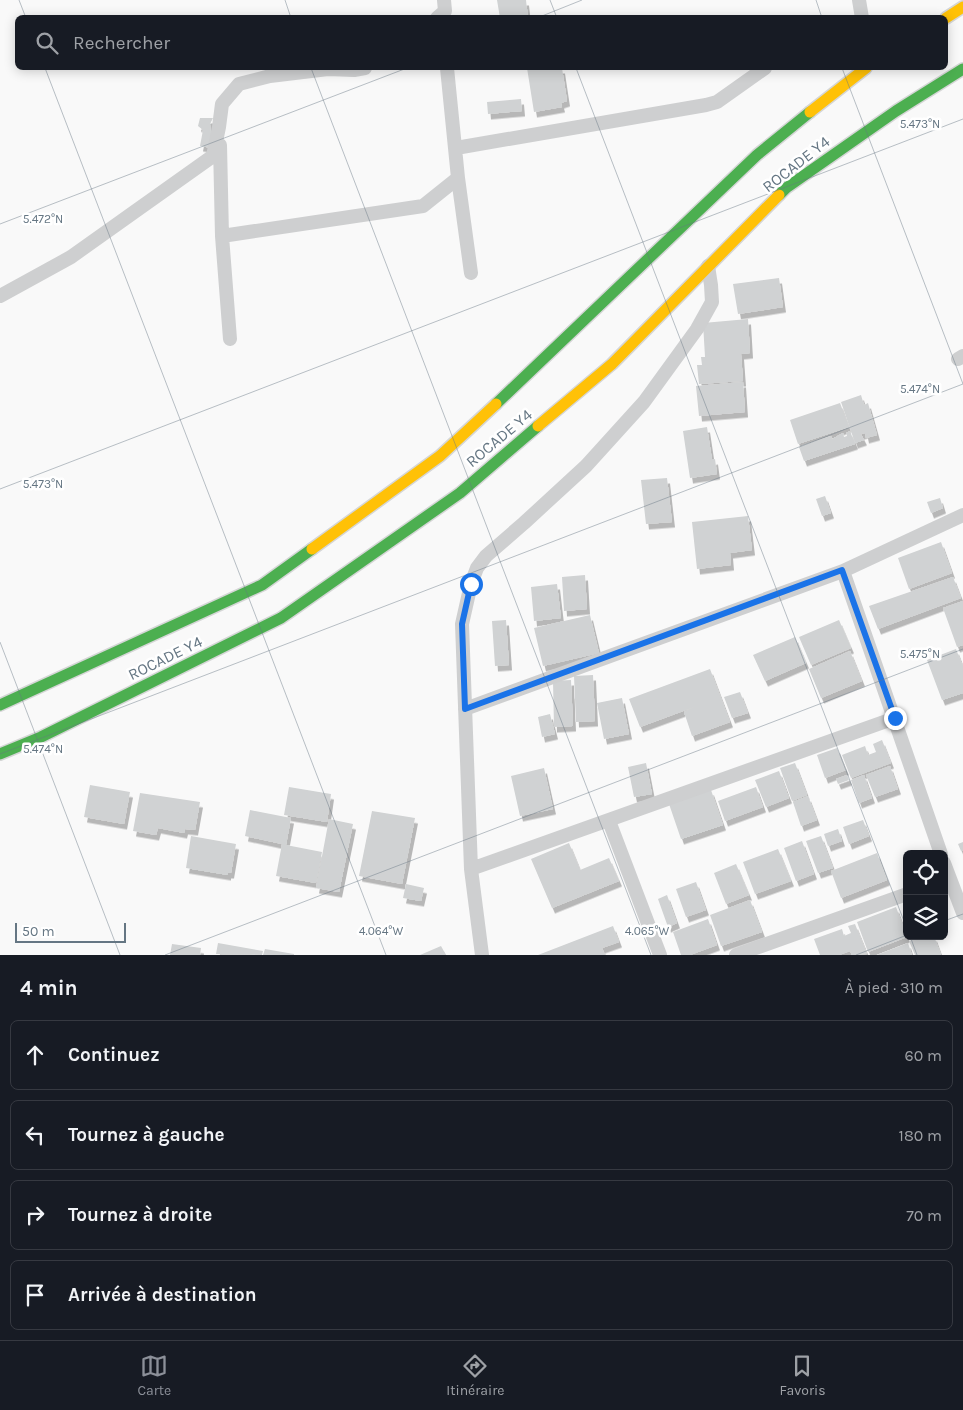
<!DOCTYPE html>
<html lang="fr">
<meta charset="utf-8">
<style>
:root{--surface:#171b24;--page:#20242c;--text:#f1f3f6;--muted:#9ea1a6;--line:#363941;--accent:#8c9099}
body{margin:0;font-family:Karla,sans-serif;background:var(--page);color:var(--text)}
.controls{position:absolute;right:15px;bottom:15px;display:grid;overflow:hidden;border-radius:8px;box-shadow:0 2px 12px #0003}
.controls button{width:45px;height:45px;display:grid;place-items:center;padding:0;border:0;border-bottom:1px solid var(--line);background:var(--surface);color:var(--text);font:25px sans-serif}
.scale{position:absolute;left:15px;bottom:12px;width:111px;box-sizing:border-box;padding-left:5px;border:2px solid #657683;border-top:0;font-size:14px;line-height:18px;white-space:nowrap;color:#657683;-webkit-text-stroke:4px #fff;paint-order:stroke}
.stop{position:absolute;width:15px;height:15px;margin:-11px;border:4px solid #1a73e8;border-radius:50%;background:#fff}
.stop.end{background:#1a73e8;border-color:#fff;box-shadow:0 1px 5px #0008}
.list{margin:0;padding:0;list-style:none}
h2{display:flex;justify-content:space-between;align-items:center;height:65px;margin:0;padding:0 20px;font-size:21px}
h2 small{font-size:16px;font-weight:400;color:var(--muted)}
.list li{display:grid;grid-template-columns:32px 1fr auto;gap:15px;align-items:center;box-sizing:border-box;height:70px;margin:0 10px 10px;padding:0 10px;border:1px solid var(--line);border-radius:8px}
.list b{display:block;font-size:19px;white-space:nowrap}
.list em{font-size:16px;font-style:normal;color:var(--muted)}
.icon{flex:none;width:28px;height:28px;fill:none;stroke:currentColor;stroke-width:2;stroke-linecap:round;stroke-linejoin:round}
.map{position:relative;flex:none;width:963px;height:955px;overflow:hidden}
.search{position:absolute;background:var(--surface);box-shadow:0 2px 12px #0003;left:15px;right:15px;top:15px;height:55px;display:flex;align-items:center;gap:12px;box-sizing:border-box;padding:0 18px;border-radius:8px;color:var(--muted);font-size:19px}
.sheet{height:385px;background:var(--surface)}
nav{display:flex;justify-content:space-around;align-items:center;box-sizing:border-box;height:70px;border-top:1px solid var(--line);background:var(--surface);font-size:14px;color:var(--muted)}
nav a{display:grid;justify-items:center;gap:2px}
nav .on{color:var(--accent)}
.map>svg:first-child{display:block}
.building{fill:#d0d2d3;filter:url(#shadow)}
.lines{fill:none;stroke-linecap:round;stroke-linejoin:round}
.fast-casing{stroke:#d5d6d6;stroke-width:14}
.slow-casing{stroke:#d5d6d6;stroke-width:14}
.street{stroke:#cecfd0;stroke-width:14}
.fast{stroke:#4caf50;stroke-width:11}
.slow{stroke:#ffc107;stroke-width:11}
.route{stroke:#1a73e8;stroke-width:6}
.ticks{fill:none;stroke:#657683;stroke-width:1;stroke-opacity:0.45}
.labels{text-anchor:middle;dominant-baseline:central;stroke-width:5;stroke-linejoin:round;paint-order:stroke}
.street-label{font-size:16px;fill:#657683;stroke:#fff}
.ticks-label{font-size:12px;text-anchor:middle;fill:#657683;stroke:#fff;stroke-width:5;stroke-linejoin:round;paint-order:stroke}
</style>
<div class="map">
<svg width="963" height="955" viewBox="0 0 963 955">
<defs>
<filter id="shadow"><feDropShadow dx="3" dy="5.5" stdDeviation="0" flood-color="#0004"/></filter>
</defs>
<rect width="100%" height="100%" fill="#f9f9f9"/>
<path class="building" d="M497,0h29l2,18h-28z
M527,68h35l5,33 -6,2 1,4 -28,5z
M521,99l1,12 -34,3 -1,-12z
M200,118h13l-3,6 2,24 -12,-2 3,-16 -5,-4z
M779,278l4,29 -45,7 -5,-30z
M748,319l2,34 -9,1 2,27 -44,3 -2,-19h5l-1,-8h4l-2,-34z
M743,382l2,30 -46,4 -3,-30z
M861,395l3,10 4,-2 9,32 -11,3 -1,-5 -4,1 3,6 -9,3 -14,-41z
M840,403l9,24 -51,17 -8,-24z
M707,427l5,33 3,-1 2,15 -27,4 -7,-47z
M850,431l5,13 -51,17 -5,-14 32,-11 1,3 11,-6 1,4 3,-1 -1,-3z
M667,478l5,44 -26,2 -5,-44z
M825,496l6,17 -9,3 -6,-17z
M940,498l3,10 -12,5 -4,-11z
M748,516l4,34 -22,3 1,12 -34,4 -5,-47z
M941,542l11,31 -43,16 -11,-31z
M585,575l2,34 -23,2 -2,-34z
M953,577l8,21 -83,31 -9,-23z
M557,584l4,34 -27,3 -3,-34z
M963,601v44l-6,2 -14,-39z
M590,615l9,38 -56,13 -9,-38z
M506,620l3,45 -14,1 -3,-45z
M839,620l12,28 -40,17 -12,-28z
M795,637l11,26 -41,18 -12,-26z
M956,649l7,18v26l-21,7 -15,-40z
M850,651l12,30 -41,17 -12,-29z
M710,669l20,53 -38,14 -8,-24 10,-5 -54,20 -11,-28z
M593,675l2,46 -19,1 -2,-46z
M571,680l2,46 -19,1 -1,-46z
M740,692l8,21 -16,5 -8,-21z
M622,698l7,36 -25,5 -7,-36z
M550,714l5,20 -13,3 -4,-20z
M882,740l9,23 -40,15 -9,-23 23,-9 3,9 8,-3 -3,-8z
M837,748l9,22 -21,8 -8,-23z
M646,763l6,31 -18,3 -6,-30z
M795,763l12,32 -15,6 -12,-33z
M890,766l8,23 -23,8 -9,-22z
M544,768l9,41 -33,7 -9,-40z
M779,771l10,27 -23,9 -11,-27z
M847,775l2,5 -11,4 -2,-5z
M864,775l8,23 -13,5 -8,-23z
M90,785l40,7 -6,32 -40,-7z
M289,787l42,7 -4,28 -43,-7z
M756,787l7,20 -38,14 -7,-20z
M711,790l12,35 -42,14 -12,-35z
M140,793l60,9 -5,28 -10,-1 -1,4 -26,-5 -2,7 -23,-4z
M808,796l9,24 -16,6 -8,-24z
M250,810l41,8 -5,27 36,7 -6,31 -40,-7 6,-32 -37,-8z
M372,811l43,7 -13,66 -43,-8z
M329,819l24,5 -14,68 -23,-4z
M863,820l6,16 -20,8 -6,-17z
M838,829l4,12 -14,5 -4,-12z
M191,836l45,8 -5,29h-3v2l-42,-7z
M821,836l12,32 -15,5 -12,-32z
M802,841l12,33 -18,7 -12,-33z
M963,842v8l-2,1 -3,-7z
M569,843l11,27 29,-12 10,23 -67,27 -21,-49z
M778,849l13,32 -36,13 -12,-32z
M877,853l10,27 -46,18 -10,-27z
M736,864l13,31 -23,9 -12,-31z
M696,882l10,28 -20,7 -10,-28z
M406,884l18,4 -3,13 -18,-3z
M667,895l10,28 -9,4 -10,-28z
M750,900l12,32 -41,14 -11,-31z
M896,907l11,30 -39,15 -11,-30z
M708,919l9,26 -27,10h-9l-8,-23z
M855,924l12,30 -15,1 -2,-4 -11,4h-19l-6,-16 28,-10 2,7 7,-3 -3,-7z
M613,926l6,16 -17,6 3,7h-67z
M921,936h13l7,19h-26l-6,-14z
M218,943l45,8 -1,4 -46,-1z
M908,943l4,12h-35z
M172,944l29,4 -1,7h-30z
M441,946l5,9h-26z
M265,949l29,5v1h-31z"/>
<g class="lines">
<defs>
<path id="fast" d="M779,195l7,-7 110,-77 67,-42
M496,404l261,-249 53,-43
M0,705l262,-120 50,-36
M0,754l41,-17 240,-119 179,-125 78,-67"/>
<path id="slow" d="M946,18l17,-11
M810,112l56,-44
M538,426l74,-62 167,-169
M312,549l128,-93 56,-52"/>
</defs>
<use href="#fast" class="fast-casing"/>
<use href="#slow" class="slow-casing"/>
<path class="street" d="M859,0l3,18
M437,18l8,-7 -1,-11
M447,68l11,110 13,95
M220,145l2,91 8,103
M456,148l250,-43 11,-3 48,-34
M222,236l201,-30 35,-28
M0,296l71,-39 142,-101 6,-29 3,-23 17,-20 31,-8 58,-7 26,1 11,-2
M958,359l5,-3
M843,571l98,283
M465,709l378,-138 120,-56
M609,821l51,134
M944,863l19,50
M471,869l424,-151
M482,955l-11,-86 -9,-245 9,-40 6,-16 9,-12 38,-33 62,-57 58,-64 53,-73 15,-27 -1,-17 -3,-19
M736,955l171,-61"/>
<use href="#fast" class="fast"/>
<use href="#slow" class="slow"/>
</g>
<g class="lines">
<path class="route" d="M471,584l-9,40 3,85 377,-139 53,148"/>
</g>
<path class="ticks" d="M19,0l7,18M285,0l6,18M550,0l7,18M816,0l6,18M537,18l45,-18M45,68l341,887M311,68l340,887M576,68l331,861M842,68l121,316M0,224l407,-156M0,489l963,-370M0,642l120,313M0,754l963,-370M944,921l19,-7M910,936l7,19M165,955l798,-306M856,955l51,-20"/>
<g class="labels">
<g class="street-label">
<text transform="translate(796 164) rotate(-38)">ROCADE Y4</text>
<text transform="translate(499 438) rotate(-40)">ROCADE Y4</text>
<text transform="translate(165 658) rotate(-26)">ROCADE Y4</text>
</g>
</g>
<g class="ticks-label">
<text x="920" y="128">5.473°N</text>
<text x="43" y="223">5.472°N</text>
<text x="920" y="393">5.474°N</text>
<text x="43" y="488">5.473°N</text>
<text x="920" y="658">5.475°N</text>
<text x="43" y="753">5.474°N</text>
<text x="381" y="935">4.064°W</text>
<text x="647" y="935">4.065°W</text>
</g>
</svg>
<div class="controls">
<button><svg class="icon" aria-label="locate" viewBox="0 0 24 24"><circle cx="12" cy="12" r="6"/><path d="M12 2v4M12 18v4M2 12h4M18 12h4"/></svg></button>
<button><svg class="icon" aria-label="layers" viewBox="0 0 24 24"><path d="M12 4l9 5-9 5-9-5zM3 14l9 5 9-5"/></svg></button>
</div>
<div class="scale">50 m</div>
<div class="stop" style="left:471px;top:584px"></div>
<div class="stop end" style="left:895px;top:718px"></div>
<div class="search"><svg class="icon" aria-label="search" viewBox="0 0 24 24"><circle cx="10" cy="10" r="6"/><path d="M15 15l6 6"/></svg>Rechercher</div>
</div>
<section class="sheet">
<h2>4 min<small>À pied · 310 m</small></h2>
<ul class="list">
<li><svg class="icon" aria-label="ahead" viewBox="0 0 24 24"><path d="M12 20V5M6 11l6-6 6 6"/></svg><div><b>Continuez</b></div><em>60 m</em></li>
<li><svg class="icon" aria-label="left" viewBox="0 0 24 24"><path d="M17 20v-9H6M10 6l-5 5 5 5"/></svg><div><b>Tournez à gauche</b></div><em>180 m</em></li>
<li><svg class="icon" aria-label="right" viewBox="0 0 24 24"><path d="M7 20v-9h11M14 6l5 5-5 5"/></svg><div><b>Tournez à droite</b></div><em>70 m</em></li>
<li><svg class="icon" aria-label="arrive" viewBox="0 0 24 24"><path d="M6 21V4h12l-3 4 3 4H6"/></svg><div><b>Arrivée à destination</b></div></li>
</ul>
</section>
<nav>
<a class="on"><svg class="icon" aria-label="map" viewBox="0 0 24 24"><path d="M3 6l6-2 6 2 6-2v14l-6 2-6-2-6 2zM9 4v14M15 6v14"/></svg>Carte</a>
<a><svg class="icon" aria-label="directions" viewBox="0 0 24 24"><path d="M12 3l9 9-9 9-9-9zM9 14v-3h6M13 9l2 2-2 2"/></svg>Itinéraire</a>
<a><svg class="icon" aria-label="saved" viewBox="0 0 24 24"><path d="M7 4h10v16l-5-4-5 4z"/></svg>Favoris</a>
</nav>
